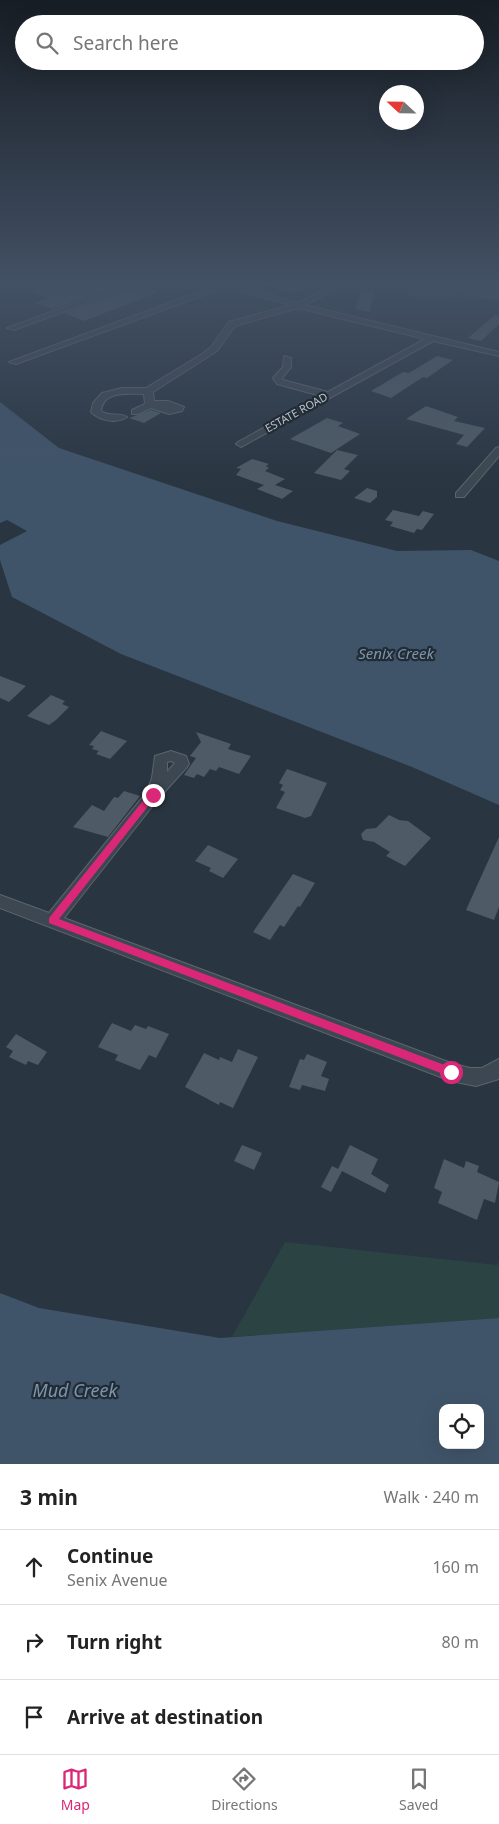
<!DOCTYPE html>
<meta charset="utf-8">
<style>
:root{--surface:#fff;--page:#f6f6f6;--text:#222;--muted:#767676;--line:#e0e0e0;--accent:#db2777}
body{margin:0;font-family:"Noto Sans",sans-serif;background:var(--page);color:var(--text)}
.controls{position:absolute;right:15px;bottom:15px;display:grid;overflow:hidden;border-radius:10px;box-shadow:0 5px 20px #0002}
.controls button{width:45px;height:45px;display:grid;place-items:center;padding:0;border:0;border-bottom:1px solid var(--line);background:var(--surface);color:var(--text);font:25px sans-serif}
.compass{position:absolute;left:379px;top:85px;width:45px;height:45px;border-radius:50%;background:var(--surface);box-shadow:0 5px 20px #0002;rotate:292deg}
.stop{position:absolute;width:15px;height:15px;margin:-11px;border:4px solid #db2777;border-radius:50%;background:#fff}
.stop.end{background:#db2777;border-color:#fff;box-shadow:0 1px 5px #0008}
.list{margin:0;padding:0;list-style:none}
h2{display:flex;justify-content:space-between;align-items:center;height:65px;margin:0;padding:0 20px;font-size:21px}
h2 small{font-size:16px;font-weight:400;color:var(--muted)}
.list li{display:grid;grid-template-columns:32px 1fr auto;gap:15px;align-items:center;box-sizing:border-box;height:75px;padding:0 20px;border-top:1px solid var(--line)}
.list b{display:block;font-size:19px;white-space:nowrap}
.list p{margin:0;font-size:16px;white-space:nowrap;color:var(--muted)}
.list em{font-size:16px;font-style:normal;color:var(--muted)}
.icon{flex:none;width:28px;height:28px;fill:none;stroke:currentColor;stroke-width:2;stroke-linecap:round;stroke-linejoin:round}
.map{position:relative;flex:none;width:499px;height:1464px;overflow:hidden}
.search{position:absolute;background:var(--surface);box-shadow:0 5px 20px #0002;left:15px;right:15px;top:15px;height:55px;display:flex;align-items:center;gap:12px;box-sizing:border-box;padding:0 18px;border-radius:28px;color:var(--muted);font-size:19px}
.sheet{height:290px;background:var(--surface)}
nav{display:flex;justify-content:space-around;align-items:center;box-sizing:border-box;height:70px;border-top:1px solid var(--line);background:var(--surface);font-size:14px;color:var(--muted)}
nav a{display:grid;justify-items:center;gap:2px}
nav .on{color:var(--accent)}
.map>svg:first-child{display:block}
.green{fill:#2c4343}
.water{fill:#405469;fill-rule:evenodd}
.building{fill:#4e5b66}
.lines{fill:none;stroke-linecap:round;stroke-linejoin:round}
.minor-casing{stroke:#5b656e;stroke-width:2}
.minor{fill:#3d4751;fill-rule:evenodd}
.route{fill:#db2777}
.labels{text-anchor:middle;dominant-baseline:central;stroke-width:4.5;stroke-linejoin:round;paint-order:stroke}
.far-street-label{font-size:11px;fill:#bac2cb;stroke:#222c36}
.water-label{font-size:15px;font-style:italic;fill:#7d95ab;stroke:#222c36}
.near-water-label{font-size:18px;font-style:italic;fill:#7d95ab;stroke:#222c36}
</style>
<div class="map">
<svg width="499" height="1464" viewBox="0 0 499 1464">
<rect width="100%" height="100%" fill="#293541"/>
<path class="green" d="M444,284l18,10 16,4 -9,3 -15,-4 -20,4 -20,-3 -8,-5 1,-5z
M285,1242l212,23 2,-4v57l-267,19z"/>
<path class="water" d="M439,281h60v21l-37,-8z
M0,402l59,46 218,73 120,30 74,-1 28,11v244l-87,-38 -291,-113 -109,-57 -12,-37v-15l27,-14 -20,-11 -7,3z
M0,1293l39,15 181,30 279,-20v146h-499zM443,1408h37v37h-37z"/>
<path class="building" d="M55,281h72l2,1 -76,27 -18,-6 13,-5 -20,-7z
M264,281h57l-26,12 -32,-8z
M140,286l19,6 -75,29 -20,-8z
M362,290l13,1 -6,21 -14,-3z
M496,314l3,3v7l-18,17 -13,-3z
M437,356l16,4 -26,18 -4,-1 -32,21 -20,-7 32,-19 6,1z
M426,406l32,11 -4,4 31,7 -18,19 -11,-3 8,-9 -58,-16z
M151,410l10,3 -17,10 -15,-5z
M327,418l16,5 -5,3 22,8 -29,19 -41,-14z
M337,450l21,5 -14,14 6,2 -9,9 -27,-7z
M252,459l17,5 -3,2 3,2 -4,3 20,8 -10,6 18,6 -11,8 -25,-10 7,-4 -28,-10 5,-6 -5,-1z
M367,488l10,3v6l-7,6 -16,-5z
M393,510l26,6 4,-5 11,3 -12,16 -5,-1 -3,4 -24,-7 3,-4 -8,-2z
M0,676l26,10 -17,16 -9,-4z
M51,695l14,6 -3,3 7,3 -13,13 -7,5 -22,-9z
M101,731l26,10 -17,18 -14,-5 3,-3 -7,-2 2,-3 -5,-1z
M196,732l35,12 -3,5 23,7 -12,18 -20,-7 -3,4 -6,-2 -6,8 -7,-3 -3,4 -10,-3 12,-17 -6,-2 11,-14z
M287,769l40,14 -16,33 -6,2 -29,-10 9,-16 -5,-2 3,-5 -4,-2z
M124,791l16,5 -32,41 -35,-10 19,-22 12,6 10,-14 4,1z
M389,815l10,5 9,1 23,17 -26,28 -19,-10 4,-4 -16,-10 -11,-2 -2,-6 5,-5 10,-1z
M499,837v70l-5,13 -28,-10z
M208,845l30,14 -15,19 -14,-7 2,-3 -16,-7z
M293,874l22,9 -15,24 -2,-1 -14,21 -4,-2 -10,15 -17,-8z
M112,1023l19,8 4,-6 11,4 2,-3 21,8 -13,24 -7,-3 -9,15 -25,-10 3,-5 -20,-8z
M16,1034l31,18 -9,13 -10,-4 -2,4 -17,-8 4,-6 -7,-4z
M238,1049l20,8 -25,51 -13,-6 -1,3 -34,-18 19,-34 15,7 1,-3 12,5z
M307,1054l20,8 -6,14 8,3 -4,12 -23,-6 -2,5 -11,-3 11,-28 4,1z
M242,1145l20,8 -8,17 -20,-9z
M350,1145l28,14 -7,15 18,11 -4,8 -47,-24z
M444,1159l20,9 2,-7 13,5 -2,6 22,10 -4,21 -11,-4 -7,21 -39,-17 4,-11 -8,-4z
M332,1166l10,5 -11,21 -10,-5z"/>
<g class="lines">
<defs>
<path id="minor" d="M136,281h11l-133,49 -7,-2z
M208,281h12l78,22 43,-22h10l-46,24 194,47v4l-66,-15 -192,106 -5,-3 2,-2 83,-46 -44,-12 -4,-6 10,-11 1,-11 7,2v9l-9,11 1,2 45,12 97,-53 -127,-31 -63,18 -18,25 -64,41 1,9h14l16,6 -2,4 -13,3 -18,-6 -13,6h-6v-4l13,-6 -1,-10c-16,0 -41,-4 -43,17 8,6 19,1 26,6 -10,7 -27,4 -36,-5l2,-9 9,-10 20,-5h24l56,-34 9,-7 18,-25 61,-17 -64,-18 -210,77 -7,-2 209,-77z
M499,447v9l-35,41h-8v-4l40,-45z
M171,751l15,5 3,8 -2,3 -29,32 -94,119 387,145 19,5h12l17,-9v20l-23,7 -25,-5 -451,-173v-13l49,18 97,-120 6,-15 3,-22zM171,761l4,2 -8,9v-10z"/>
</defs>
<use href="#minor" class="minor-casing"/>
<use href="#minor" class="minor"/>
</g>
<linearGradient id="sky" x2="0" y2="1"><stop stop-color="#171d24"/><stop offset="0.58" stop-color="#435165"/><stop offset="1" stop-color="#435165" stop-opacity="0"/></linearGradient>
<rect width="499" height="486" fill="url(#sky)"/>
<path class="route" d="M150,792l7,3 -98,124 396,150v7l-4,1 -402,-154v-5z"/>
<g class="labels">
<g class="far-street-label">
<text transform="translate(296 412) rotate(-29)">ESTATE ROAD</text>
</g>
<g class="water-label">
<text x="396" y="653">Senix Creek</text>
</g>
<g class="near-water-label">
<text x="75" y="1390">Mud Creek</text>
</g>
</g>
</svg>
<div class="controls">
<button><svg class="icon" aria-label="locate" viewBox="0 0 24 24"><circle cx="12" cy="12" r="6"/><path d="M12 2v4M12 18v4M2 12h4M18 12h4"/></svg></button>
</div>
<svg class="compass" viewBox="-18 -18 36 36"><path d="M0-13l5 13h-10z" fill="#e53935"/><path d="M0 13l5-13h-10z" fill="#767676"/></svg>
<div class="stop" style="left:451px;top:1072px"></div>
<div class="stop end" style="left:153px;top:795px"></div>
<div class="search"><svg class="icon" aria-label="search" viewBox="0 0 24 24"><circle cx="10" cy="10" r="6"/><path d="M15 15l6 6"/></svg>Search here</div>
</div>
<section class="sheet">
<h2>3 min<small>Walk · 240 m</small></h2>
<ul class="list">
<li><svg class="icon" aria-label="ahead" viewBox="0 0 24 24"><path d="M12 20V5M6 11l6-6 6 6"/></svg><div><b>Continue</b><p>Senix Avenue</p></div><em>160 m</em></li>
<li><svg class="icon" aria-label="right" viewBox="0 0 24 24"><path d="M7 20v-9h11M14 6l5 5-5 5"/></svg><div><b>Turn right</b></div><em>80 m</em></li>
<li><svg class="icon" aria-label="arrive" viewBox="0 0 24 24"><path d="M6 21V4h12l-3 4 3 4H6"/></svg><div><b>Arrive at destination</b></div></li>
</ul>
</section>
<nav>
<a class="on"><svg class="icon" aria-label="map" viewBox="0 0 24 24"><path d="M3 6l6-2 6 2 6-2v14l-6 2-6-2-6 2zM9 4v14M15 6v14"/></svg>Map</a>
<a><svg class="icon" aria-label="directions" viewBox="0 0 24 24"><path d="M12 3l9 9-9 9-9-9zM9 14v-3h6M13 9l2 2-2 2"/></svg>Directions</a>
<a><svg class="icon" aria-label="saved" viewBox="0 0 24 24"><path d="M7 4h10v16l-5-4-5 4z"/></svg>Saved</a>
</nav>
